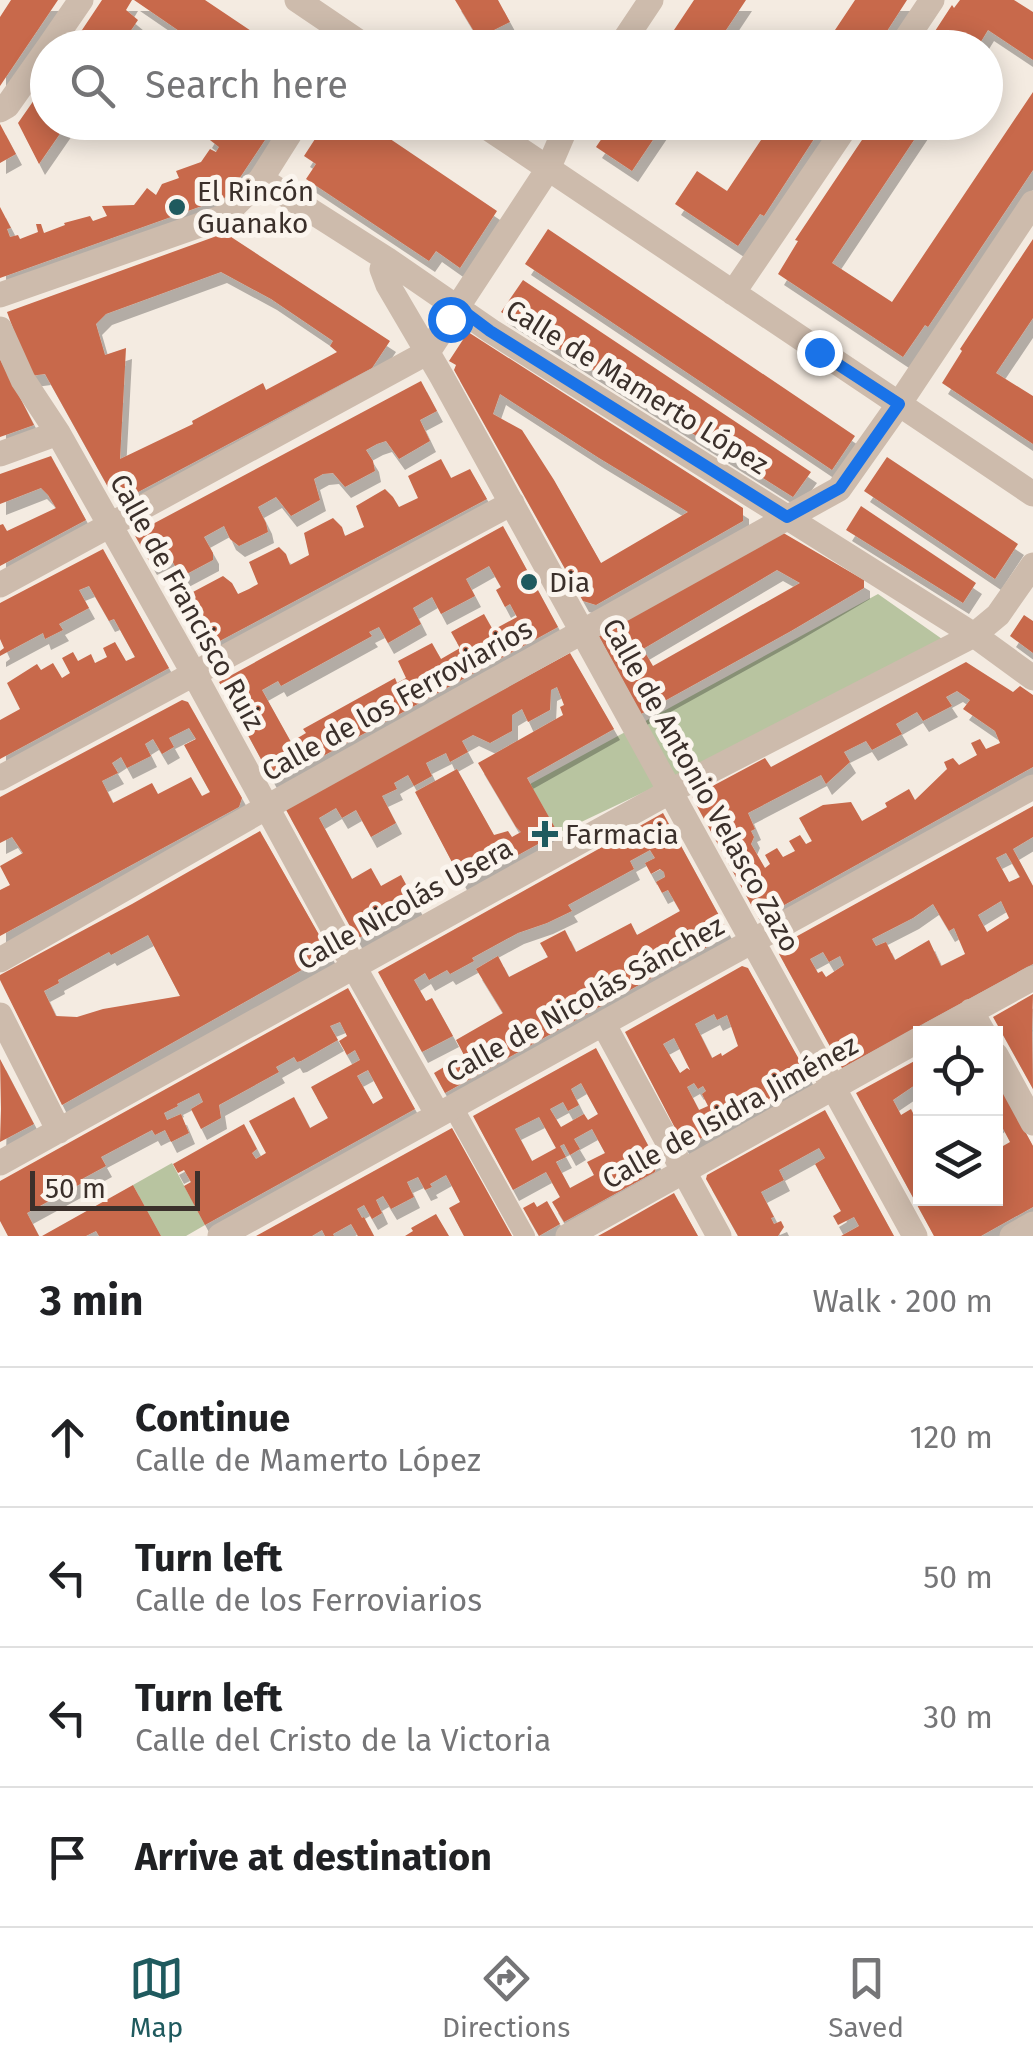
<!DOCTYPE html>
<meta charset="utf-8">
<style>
:root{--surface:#fff;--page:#f6f6f6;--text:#202124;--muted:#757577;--line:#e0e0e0;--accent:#1f5a5e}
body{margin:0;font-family:"Fira Sans",sans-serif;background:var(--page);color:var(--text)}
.controls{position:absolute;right:30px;bottom:30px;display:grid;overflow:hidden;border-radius:0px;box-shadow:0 5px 25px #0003}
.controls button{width:90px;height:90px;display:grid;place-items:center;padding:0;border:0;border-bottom:2px solid var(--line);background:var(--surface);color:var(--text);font:50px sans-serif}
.scale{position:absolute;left:30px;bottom:25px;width:170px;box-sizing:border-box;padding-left:10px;border:5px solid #3b302b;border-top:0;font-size:28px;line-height:35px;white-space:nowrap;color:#3b302b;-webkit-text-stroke:8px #fbf5ee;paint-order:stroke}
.stop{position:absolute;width:30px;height:30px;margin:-22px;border:8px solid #1a73e8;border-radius:50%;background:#fff}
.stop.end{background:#1a73e8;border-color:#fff;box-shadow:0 2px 10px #0008}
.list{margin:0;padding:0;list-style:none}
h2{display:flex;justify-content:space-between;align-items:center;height:130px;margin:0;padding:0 40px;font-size:42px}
h2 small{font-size:32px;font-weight:400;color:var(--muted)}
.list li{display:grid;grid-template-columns:65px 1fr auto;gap:30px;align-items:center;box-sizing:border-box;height:140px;padding:0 40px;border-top:2px solid var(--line)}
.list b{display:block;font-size:38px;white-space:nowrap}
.list p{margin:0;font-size:32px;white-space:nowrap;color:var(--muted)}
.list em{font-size:32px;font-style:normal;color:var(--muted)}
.icon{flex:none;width:55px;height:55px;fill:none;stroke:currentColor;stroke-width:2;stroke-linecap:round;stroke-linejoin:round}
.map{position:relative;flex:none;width:1033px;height:1236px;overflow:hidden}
.search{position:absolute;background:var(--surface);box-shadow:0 5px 25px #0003;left:30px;right:30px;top:30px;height:110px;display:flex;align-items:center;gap:25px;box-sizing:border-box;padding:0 35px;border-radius:55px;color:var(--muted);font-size:38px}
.sheet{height:690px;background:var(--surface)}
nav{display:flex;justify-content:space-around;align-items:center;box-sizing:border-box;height:140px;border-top:2px solid var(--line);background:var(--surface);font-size:28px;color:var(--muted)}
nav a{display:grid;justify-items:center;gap:5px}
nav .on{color:var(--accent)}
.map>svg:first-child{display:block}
.green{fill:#b8c4a0}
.building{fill:#c8694b;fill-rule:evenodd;filter:url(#shadow)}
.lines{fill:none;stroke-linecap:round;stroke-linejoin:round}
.pedestrian{stroke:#cdbbac;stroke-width:20}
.minor{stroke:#cdbbac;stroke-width:25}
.route{stroke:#1a73e8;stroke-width:12}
.poi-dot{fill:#1f5a5e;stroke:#fbf5ee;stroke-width:4}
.labels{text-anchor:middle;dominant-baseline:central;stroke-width:10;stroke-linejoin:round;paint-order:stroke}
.poi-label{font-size:28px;fill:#3b302b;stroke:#fbf5ee;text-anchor:start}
.street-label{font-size:28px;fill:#3b302b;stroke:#fbf5ee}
</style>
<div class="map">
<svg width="1033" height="1236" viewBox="0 0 1033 1236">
<defs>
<filter id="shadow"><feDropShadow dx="6" dy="11" stdDeviation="0" flood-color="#0004"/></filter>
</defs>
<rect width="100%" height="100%" fill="#f4ebe1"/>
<path class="green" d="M878,594l74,52 -394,187 -28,-49z
M172,1163l33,62 -19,11h-25l-28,-51z"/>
<path class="building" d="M11,0h47l-58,86v-69z
M102,0h30l-6,10 12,10 -19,28h-49z
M134,0h71l52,35 24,13h-77z
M455,0h43l12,22 -32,16z
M694,0h52l-32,48h-52z
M855,0h52l-31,48h-53z
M960,0h54l19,12v48l-45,-30 -11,18h-53l28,-43 2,3z
M48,80v42h20l-29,42 -21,-41z
M1033,92v78l-105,157 -3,-2 -22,32 -125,-83 20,-33 -3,-1 79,-118h52l-94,141 60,39z
M215,122l19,2 2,-2h41l-50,75 -227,81v-71l11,21 -4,1 3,8 8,-2 2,4 18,-7 -2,-8h5l3,9 21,-8 -1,-2 26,-7 3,5 14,-5 -5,-10 32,-1 13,-17 9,7 6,-11 17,-6 -3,-7 25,-9 9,-13 6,3 3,-5 -13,-10z
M326,122h39l132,89 -37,57 -24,-17 -7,10 -123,-82 10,-15 -12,-8z
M613,122h52l-33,49 -36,-24z
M773,122h52l-61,94 -4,-2 -22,32 -63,-42 22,-33 30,20z
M0,124l16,30 -16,9z
M548,229l307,207 -23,34 -307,-206z
M225,233l165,108 -18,27 -247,131 -12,-3 -68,-122 -15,2 -23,-64zM221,272l50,27 62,42 -3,5 7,6 -71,38 -3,-7 -71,38 1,3 -73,35 6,-111 -21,7 -9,-31 10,-10z
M1033,239v79l-37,55 37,23v48l-91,-61 20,-32 -2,-2z
M523,280l288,192 -18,25 -292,-185z
M468,332l275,176v13l-147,84 -13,-4 -129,-231 2,-5 -7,-4zM500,394l99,64 89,54 -87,51 -47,-83 -32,-50 -29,-16z
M0,359l34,66 -34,12z
M421,381l16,30 -17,9 10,21 -31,18 -13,-18 -9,3 -11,6 7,11 2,10 -30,16 -12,-14 -10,1 -9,5 6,21 -29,16 -15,-19 -18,10 8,16 2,9 -29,14 -9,-7 -6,-13 -20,11 9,16v7l-32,17 -12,-22 -18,9 -17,-30z
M51,456l35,64 -86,46v-41l3,-1 4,7 49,-23 -8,-13 -7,-7 -41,16v-30z
M887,457l131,87 -23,35 -131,-88z
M441,459l10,19 19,-9 17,30 -288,153 -13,-29 17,-9 -12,-21 32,-17 9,7 6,11 11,-5 9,-5 -9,-22 30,-15 7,7 4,11 19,-10 -5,-22 29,-15 9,9 3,9 19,-9 -8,-21 29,-17 8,8 6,10 19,-9 -10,-22z
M861,506l115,77 -13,20 -117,-73z
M503,526l55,101 -284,156 -55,-101zM489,566l12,21 -5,3 9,17 5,-3 7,13 -24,13 -9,-16 -33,18 9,16 -19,11 -9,-16 -34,18 8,17 -9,5 -2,-5 -92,51 3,4 -15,9 -29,-52 16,-9 3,5 91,-50 -3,-4 10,-5 9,16 33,-19 -8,-16 19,-11 9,17 34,-18 -9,-17z
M780,531l84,49v8l-73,43 -150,83 -44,-81zM777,570l23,13 -147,83 -10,-17z
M103,549l66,119 -169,91v-39l20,-11 -13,-26 30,-19 4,6 12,-7 9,15 8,-5 -8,-15 11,-6 5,9 13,-7 4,9 12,-6 -4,-9 12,-6 11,19 9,-4 -21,-38 -5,2 -20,-35 -10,4 10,18 -30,16 4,6 -18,9 -2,-6 -43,23v-5l4,-3 -4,-9v-36z
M1024,615l9,6v32l-23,-17z
M570,653l44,76 -87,49 31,55 -94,52 -49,-93 42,-23 37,66 14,-4 4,6 9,-5 -5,-5 -38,-64 85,-48 -3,-8 4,-2 -7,-18 -6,3 -1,20 -22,12 -6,-13 -10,6v16l-22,12 -17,-8 -11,6 6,11 -18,10 -4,-9 -20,10 6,13 -18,10 -6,-11 -14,8 3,6 -15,7 14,27 -25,14 -15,-27 -14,8 -6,-10 -17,10 33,61 19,-11 10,18 20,-11 16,30 -60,34 -72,-131z
M966,662l47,30 7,-6 13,9v72l-274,152 -67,-122 73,-39 6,9zM957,691l13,9 -7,9 32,22 5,12 -14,6 -6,-10 -9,4 6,12 -18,10 -6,-7 -9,4 3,7 -32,31 -6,-11 -24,14 2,4 -25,14 -11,-19 -28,3 -24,13 13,23 -6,3 -6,-9 -11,6 6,10 -12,6 -6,-9 -12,7 5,9 -5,4 -14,-24 3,-7 -3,-6 4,-2 -7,-16 73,-38 5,9 24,-22 -6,-10 22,-11 6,9 30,-16 -6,-10 21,-12 6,9 29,-15 -6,-9z
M182,700l6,2 54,96 -3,9 -239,129v-46l10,-5 -10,-19 23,-13 -11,-16 -12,6v-46zM189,728l7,11 -12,6 26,47 -8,4 -11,-19 -33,17 -6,-11 -39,20 -11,-22 16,-8 -6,-10 9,-6 6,11 24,-12 -6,-12 8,-5 9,15 12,-7 -5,-9z
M1033,806v31l-20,12 20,37v78l-191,104 -63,-114 2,-9zM1006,853l14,24 -11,5 -13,-24zM1001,901l8,17 -22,14 -9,-17zM933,904l16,27 5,-3 11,26 -24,12 -12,-26 -34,20 -9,-18 -10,4 -4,-7 41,-21zM823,952l6,10 11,-6 4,9 -18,12 -4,-6 -4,2 -8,-14z
M663,813l64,117 -2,7 -280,156 -11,-20 30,-18 -8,-15 47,-27 -27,-44 22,-13 11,21 39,-20 -8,-14 25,-13 11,22 55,-29 6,12 43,-24 -12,-21 -6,3 -6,-11 9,-5 -1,-5 -4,-3 -9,5 -6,-11 10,-5 -5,-8 -20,11 4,8 -66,36 4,6 -25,12 -29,10 -46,25 2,3 -24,13 -3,-4 -18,10 -4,-7 -11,7 12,21 6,-3 21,38 -31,16 -44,-80z
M260,831l70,123 -268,151 -62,-125v-5l132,-71zM148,935l32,61 -77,13 -26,8 -21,-1 -12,-25 15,-8 -1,-3 51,-28 2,3z
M742,966l6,2 62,111 -125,68 -60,-115zM714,1014l3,6 10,-5 11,31 -16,10 -1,-3 -9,5 -17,-34zM674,1038l16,32 -3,-2 -7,5 -17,-29zM694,1083l4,6 5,-3 3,5 -4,3 6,12 -9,4 -12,-23z
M348,988l67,121 -210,116 -21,-39 7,-4 -7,-12 -6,3 -5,-9 71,-40 13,25 -5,4 4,6 10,-6 -17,-32 45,-24 16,31 18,-10 -17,-31 49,-27 -5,-10 -8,5 -8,-14 8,-5 -7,-14 -10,4 8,14 -37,21 -4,1 -3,-5 -18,10 3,5 -60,33 2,13 -20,11 -10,-20 12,-7 -4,-9 -22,11 1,2 -14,7 3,7 14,-6 8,19 -18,9 -6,-12 -10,5 -3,-5 -51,27 5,9 -24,13 2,3 -57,31 12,23h-31l-8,-15v-40zM368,1070l15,28 -10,6 -16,-28z
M1033,994l-1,37 1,58 -40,-72z
M596,1048l61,114 -2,10 -91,50 -12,-20 8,-5 -14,-25 -33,18 -40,-74zM581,1083l17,31 -10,6 -4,-6 -23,13 -11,-18 13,-7 5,9 11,-6 -8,-16zM539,1117l17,31 -24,13 -17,-32zM592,1129l13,24 -18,9 7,13 -24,13 -14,-26 10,-5 -6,-11 4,-2 6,11 10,-6 -6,-10z
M920,1058v29l-3,2 -2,-4 -22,15 8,15 10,-6 9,18v71h76v-48l14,-8 -11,-21 -3,2v-45l37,68v61l-52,29h-47l-78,-143z
M0,1059l34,65 -34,18 1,-33z
M825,1110l69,126h-53l18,-10 -5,-9 -16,8 -5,-9 8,-5 -26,-47 10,-6 -6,-10 -40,22 5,10 -23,12 13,25 -3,1 3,6 7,-3 3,6 -6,9h-40l-32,-57 1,-4z
M452,1128l60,108h-48l-15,-28 11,-6 -14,-27 -16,9 2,3 -7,3 -7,-13 -11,5 7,15 -23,12 -8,-13 -7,4 6,13 -10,6 -8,-14 -7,4 5,9 2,-1 10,19h-16l-7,-12 -18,10 1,2h-9l-3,-6 -10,6h-56z
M133,1185l28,51h-62l-3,-5 -10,5h-44z
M674,1193l24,43h-100l11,-6z
M547,1201l13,23 -21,12 -16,-28 11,-6 3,5z
M436,1214l13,22h-44l8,-5 -2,-3z"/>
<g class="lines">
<path class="pedestrian" d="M453,1107l72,129"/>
<path class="minor" d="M297,0l71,48
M48,48l33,-48
M619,48l32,-48
M900,48l32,-48
M0,110l7,-4 41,-58
M479,122l554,372
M261,179l127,81 103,71 483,304 59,43
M388,260l-6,9 6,16 54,92 473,859
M733,293l116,-171
M0,295l223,-78 38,-38 36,-57
M0,329l23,51 35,53 136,241 160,293 84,148
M0,454l58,-21
M0,585l428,-233 120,-183 15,-35 7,-12
M0,778l512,-275
M0,960l267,-153 572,-318 60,-85 134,-201
M971,1011l13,23
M0,1015l59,116
M604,1025l115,211
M931,1034l102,-56
M996,1055l37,68
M0,1163l671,-372 303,-156 24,-20 35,-50
M220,1236c271,-150 541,-301 813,-449
M568,1236l352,-197
M1012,1236l21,-12"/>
</g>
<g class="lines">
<path class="route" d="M450,319l8,-12 32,24 297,186 53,-29 59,-84 -80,-52"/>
</g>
<g class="poi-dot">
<circle cx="177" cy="207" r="10"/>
<circle cx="529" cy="582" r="10"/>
<path d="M540 819h10v10h10v10h-10v10h-10v-10h-10v-10h10z"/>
</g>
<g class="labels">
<g class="poi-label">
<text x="197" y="191">El Rincón<tspan x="197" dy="32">Guanako</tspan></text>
<text x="549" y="582">Dia</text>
<text x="565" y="834">Farmacia</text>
</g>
<g class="street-label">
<text transform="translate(637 387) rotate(32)">Calle de Mamerto López</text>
<text transform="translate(187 602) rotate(61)">Calle de Francisco Ruiz</text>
<text transform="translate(397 700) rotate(-29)">Calle de los Ferroviarios</text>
<text transform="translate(701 785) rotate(61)">Calle de Antonio Velasco Zazo</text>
<text transform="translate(405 904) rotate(-29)">Calle Nicolás Usera</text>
<text transform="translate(585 999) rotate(-29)">Calle de Nicolás Sánchez</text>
<text transform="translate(730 1112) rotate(-29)">Calle de Isidra Jiménez</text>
</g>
</g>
</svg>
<div class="controls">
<button><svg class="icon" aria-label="locate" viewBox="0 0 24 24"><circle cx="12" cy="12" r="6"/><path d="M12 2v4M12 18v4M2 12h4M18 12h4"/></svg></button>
<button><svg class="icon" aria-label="layers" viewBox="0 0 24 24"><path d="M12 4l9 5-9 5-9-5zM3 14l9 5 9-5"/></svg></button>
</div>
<div class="scale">50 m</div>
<div class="stop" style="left:450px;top:319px"></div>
<div class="stop end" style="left:819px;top:352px"></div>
<div class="search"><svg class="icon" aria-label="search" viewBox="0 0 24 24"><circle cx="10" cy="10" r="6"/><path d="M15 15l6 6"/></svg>Search here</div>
</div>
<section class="sheet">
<h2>3 min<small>Walk · 200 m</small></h2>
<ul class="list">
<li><svg class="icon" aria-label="ahead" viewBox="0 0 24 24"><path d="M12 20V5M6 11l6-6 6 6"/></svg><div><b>Continue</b><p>Calle de Mamerto López</p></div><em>120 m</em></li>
<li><svg class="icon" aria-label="left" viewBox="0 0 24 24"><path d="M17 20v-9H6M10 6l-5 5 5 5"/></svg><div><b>Turn left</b><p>Calle de los Ferroviarios</p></div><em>50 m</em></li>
<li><svg class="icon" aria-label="left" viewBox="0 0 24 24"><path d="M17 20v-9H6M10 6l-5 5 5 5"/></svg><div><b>Turn left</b><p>Calle del Cristo de la Victoria</p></div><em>30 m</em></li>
<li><svg class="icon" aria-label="arrive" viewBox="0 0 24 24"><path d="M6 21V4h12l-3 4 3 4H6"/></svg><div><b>Arrive at destination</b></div></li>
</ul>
</section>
<nav>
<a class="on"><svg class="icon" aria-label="map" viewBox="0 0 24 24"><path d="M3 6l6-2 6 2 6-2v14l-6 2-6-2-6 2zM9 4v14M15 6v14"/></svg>Map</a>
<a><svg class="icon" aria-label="directions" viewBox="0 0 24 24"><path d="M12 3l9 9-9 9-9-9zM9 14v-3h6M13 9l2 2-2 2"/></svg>Directions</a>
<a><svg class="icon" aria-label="saved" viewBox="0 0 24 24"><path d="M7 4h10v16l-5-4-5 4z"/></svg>Saved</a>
</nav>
